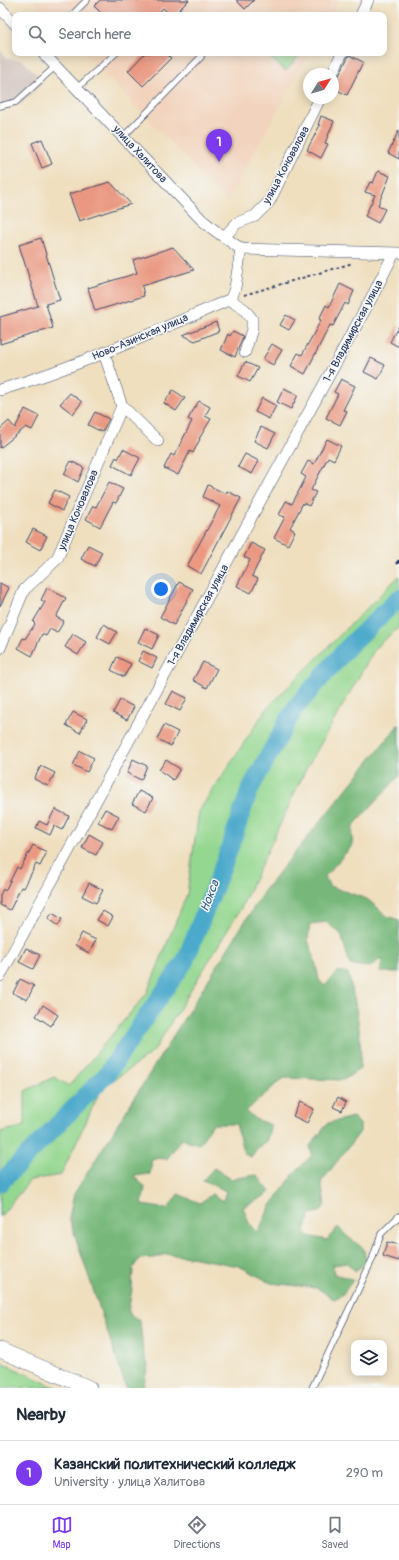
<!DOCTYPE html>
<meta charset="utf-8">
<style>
:root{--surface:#fff;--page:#f6f6f7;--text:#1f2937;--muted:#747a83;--line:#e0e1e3;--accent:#7c3aed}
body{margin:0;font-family:Pangolin,sans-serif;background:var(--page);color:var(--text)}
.controls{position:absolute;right:12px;bottom:12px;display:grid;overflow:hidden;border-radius:8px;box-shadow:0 2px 10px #0003}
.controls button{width:36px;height:36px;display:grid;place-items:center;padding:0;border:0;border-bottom:1px solid var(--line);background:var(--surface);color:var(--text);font:20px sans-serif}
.compass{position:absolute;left:303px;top:68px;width:36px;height:36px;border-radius:50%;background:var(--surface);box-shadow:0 2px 10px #0003;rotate:53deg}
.you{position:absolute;left:161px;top:589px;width:14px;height:14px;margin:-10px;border:3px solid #fff;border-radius:50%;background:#1a73e8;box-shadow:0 0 0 6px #1a73e833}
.badge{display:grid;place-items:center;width:26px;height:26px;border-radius:50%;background:var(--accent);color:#fff;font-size:13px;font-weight:700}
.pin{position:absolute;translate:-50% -33px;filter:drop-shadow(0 1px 2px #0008)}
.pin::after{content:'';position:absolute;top:21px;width:14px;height:12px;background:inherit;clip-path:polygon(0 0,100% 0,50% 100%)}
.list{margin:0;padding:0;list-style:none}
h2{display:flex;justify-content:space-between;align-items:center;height:52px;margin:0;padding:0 16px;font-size:17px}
h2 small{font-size:13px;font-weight:400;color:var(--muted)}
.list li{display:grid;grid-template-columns:26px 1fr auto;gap:12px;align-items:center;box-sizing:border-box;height:64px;padding:0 16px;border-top:1px solid var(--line)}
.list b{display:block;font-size:15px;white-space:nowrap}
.list p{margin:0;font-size:13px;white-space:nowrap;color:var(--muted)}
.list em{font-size:13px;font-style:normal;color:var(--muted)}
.icon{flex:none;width:22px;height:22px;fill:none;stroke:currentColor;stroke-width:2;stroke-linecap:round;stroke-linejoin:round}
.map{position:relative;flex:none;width:399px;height:1388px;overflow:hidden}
.search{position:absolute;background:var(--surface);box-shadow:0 2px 10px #0003;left:12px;right:12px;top:12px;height:44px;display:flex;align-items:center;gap:10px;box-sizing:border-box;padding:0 14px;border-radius:8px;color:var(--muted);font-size:15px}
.sheet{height:116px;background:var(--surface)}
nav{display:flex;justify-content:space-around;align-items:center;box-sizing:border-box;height:56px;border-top:1px solid var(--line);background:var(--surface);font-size:11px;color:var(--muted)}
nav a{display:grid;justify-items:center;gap:2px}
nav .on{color:var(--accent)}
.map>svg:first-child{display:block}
.built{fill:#f2d4be}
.industrial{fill:#cfc0ba}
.green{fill:#94d790;stroke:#588377}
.forest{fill:#77b87a;stroke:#49746c}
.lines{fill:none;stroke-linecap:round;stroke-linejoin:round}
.river{stroke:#4ca9cb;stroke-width:18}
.building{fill:#ea9881}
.lane-casing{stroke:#3b496d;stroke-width:7}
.street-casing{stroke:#3b496d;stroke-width:12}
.secondary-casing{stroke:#3b496d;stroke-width:16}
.path{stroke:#3b496d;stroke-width:2;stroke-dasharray:3 3;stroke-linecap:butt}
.lane{stroke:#fff;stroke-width:5.5}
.street{stroke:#fff;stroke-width:11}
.secondary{stroke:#fff;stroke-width:15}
.rail{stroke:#1b2f5e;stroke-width:3}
.labels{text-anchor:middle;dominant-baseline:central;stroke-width:3;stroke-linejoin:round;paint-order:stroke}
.street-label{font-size:11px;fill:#1b2f5e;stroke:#f6f6f2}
.water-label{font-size:12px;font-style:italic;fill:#2c5a84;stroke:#f6f6f2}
</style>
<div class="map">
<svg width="399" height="1388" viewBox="0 0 399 1388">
<rect width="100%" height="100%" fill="#f6f6f2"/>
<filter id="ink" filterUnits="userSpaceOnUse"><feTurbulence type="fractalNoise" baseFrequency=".025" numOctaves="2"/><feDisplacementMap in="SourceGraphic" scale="8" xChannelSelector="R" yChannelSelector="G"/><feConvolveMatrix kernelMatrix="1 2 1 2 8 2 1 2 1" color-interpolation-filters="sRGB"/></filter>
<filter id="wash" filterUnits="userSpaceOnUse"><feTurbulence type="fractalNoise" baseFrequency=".012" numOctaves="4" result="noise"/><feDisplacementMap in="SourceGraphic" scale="16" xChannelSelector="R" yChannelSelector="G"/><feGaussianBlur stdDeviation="0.9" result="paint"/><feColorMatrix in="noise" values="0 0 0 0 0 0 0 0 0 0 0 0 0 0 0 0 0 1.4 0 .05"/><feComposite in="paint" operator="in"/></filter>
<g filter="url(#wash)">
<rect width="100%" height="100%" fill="#efdfbf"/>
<path class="built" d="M32,0h307l-8,15h-284z
M84,53h226l-83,148z"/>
<path class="industrial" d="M0,50l8,9 14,1 22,21 -23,23 -21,6z"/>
<path class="green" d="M265,53h36l-15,18z
M399,576v51l-23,20 -72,126 -63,135 -88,144 -52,37 -40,86 -31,5 -30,37v-85l25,-6v-35l29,-14 15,9 78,-93 40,-99 12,-83 68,-103z
M0,1362l57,26h-57z"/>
<path class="forest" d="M399,724v52l-46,50 -1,20 -27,30 4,10 38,13 20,17 12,4v52h-19l2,-14 -12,9 -20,-2 -9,-31 -15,-12 -16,2 -2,17 6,15 5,24 6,6 13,-15 10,2c8,31 15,65 12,96l-17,11 -60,-2 -37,33 9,8 16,6 -5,17 -8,5 -7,10 -7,-3 -8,-30h-23l-14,20 -18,-5 -14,20 -15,-1 -2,16 -16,2 11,11 -3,18 26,4 10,-15 22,9 12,-9 11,7 3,-10 -23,-11 11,-12 17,11 26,-4 13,17 -9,6 -18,9 6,16 9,9 12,-25 26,-36 16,-16 -2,-9 18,-23 25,-6 7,7v8l-39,50 4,23 -5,7 -10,2 -5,17 3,5 19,4 11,-13 10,10 16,12 2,14 -11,8 -8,-8 -14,2 1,9 12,3 7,3 -11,15 -8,4 -17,-11 -46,-5 -32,-17 -49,-9 -23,-3 -13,4 -15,1 -6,9 -1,21 -4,24 12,8 3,30 5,14 -5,23 -17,-1 -57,-169 5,-24 190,-303z"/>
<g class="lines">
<path class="river" d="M0,1183l106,-108 79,-114 40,-100 25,-72 45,-81 54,-62 50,-48"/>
</g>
<g id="blocks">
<path class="building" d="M100,0h89l-15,15h-4l-7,-7 -6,7h-54l-9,-9z
M236,0h18l-9,9z
M145,53h21l5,5 -28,28 -15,-15z
M349,55l14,7 -16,33 -14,-7z
M321,116l13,5 -9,22 3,1 -7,14 -14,-8 13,-25h-2z
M399,130v29l-11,-6z
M42,139l10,25 -10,4 -10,-25z
M378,171l12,5 -12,29 7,4 -7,14 -13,-7 10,-21 -10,-3 5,-10 3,1z
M110,182l21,22 -52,17 -10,-27z
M41,238l19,62 -14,4 7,24 -53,16v-27l38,-11 -19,-61z
M173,247l21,23 -52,16 2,10 -49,15 -7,-23 49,-15 -4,-13z
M340,284l14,7 -6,14 -3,-2 -12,23 -3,-1 -25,49 -14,-8 7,-13 4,2 19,-35 -2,-1 7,-14 3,2z
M286,315l9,5 -6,10 -9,-5z
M216,322l3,9 -24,10 -12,-6z
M399,325v22l-9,-5z
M233,331l10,5 -8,21 -14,-7 7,-16 2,2z
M272,344l10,6 -9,15 -10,-6z
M371,358l14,7 -7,14 -14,-7z
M245,362l13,6 -8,14 -12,-6z
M341,379l14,7 -12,24 4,1 -7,14 -14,-7 12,-24 -4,-2z
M284,388l14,7 -7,14 -14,-7z
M173,390l12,8 -9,13 -12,-8z
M70,393l12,9 -9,12 -13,-10z
M262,398l14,8 -7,13 -14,-7z
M199,401l11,6 -5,9 6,3 -12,20h1l-7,14 -3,-2 -12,24 -14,-7 7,-14 3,2 18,-35 -4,-2z
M25,409l14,7 -7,14 -6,-3 -26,21v-19l9,-8 6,7z
M95,412l14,7 -7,13 -14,-7z
M261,427l14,7 -7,14 -14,-7z
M327,439l14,7 -7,14 -6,-3 -17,33 5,2 -7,14 -6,-3 -13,25 5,3 -7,14 -14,-7 11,-21 -6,-2 7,-14 6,3 14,-27 -5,-3 7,-13 6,3z
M123,449l17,9 -9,17 -19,-10 4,-8 2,2z
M245,454l14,7 -7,13 -14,-7z
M71,461l13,7 -6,14 -14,-8z
M109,482l14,7 -7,14 -3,-1 -13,25 -14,-8 7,-13 3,1z
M208,485l18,9 1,-3 14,7 -40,76 -14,-8 33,-60 -17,-9z
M55,490l14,7 -7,14 -14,-8z
M33,529l14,7 -7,14 -14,-8z
M251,543l14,7 -13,26 6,3 -7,14 -14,-7 13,-26 -6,-3z
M88,545l14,7 -7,14 -14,-7z
M179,582l14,7 -19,36 -14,-8z
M0,583l9,5 -9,18z
M47,588l19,10 -10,19 8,4 -7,12 -7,-4 -4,7 -4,-2 -10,22 -14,-8 5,-10 2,1 10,-15 -2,-2 12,-20 -4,-2z
M104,624l13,8 -7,12 -13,-7z
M145,628l14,7 -7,14 -14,-7z
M73,634l13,8 -8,13 -13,-8z
M143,651l14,7 -5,10 -14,-7z
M117,657l14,7 -7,13 -13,-7z
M203,662l14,7 -10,19 -14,-8z
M173,691l14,7 -7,13 -14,-7z
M120,700l14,7 -7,13 -14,-7z
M73,712l14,7 -7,14 -14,-8z
M164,725l14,7 -7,14 -14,-7z
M80,751l14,7 -7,14 -14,-7z
M133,759l14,7 -6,14 -14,-7z
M166,760l14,9 -7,11 -14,-10z
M41,766l14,7 -7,13 -14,-7z
M139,791l14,7 -7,13 -14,-7z
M55,809l14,7 -7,14 -8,-4 -4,9 -14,-7 3,-7 8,4z
M105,809l14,7 -7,13 -14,-7z
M89,834l14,8 -7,13 -14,-7z
M33,845l14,7 -7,14 -4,-2 -12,24 -3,-1 -11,23 -10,-5v-10l3,-6 2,2 12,-24 3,2z
M89,883l14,7 -7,13 -14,-7z
M103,911l10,6 -5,9 -11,-6z
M52,913l10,6 -4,7 -10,-7z
M82,933l14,7 -7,13 -14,-7z
M26,948l14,7 -7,14 -14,-7z
M20,979l14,7 -7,14 -14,-7z
M43,1005l15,10 -7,11 -15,-10z
M338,1097l8,5 -4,9 -9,-4z
M300,1102l14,7 -7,14 -14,-7z
M387,1242l12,3v16l-16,-5z"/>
</g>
</g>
<g filter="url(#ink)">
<use href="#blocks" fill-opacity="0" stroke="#3b496d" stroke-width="1"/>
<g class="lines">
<defs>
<path id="lane" d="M72,15l15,-15
M77,88l39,-35
M0,106l16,-4 40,-36
M123,137l78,-80
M312,1388l60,-128 9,-26 18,-18"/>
<path id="street" d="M0,8l15,16
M361,15l7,-15
M43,53l159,167 11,9 28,20
M332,74l10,-21
M224,237l13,-14 18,-7 14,-14 51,-104
M241,249l158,4
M231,299l5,5 8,5 8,10v10l-7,23
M0,390c79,-24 155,-58 231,-91l4,-11 6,-39
M122,406l36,35
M0,648l24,-58 33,-31 65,-153 -18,-53
M0,976l373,-681 21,-42"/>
<path id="secondary" d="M0,1350l89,38"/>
</defs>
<use href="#lane" class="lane-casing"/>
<use href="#street" class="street-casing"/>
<use href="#secondary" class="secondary-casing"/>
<path class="path" d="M244,295l109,-32"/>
<use href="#lane" class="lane"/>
<use href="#street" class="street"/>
<use href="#secondary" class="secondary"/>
<path class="rail" d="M397,563l2,-2"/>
</g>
</g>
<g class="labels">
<g class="street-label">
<text transform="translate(140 154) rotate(47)">улица Халитова</text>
<text transform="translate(286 165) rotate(-62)">улица Коновалова</text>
<text transform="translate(353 331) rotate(-62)">1-я Владимирская улица</text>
<text transform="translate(140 337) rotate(-23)">Ново-Азинская улица</text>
<text transform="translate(78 510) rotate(-67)">улица Коновалова</text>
<text transform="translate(198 615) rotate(-61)">1-я Владимирская улица</text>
</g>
<g class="water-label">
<text transform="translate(210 896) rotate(-69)">Нокса</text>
</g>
</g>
</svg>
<div class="controls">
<button><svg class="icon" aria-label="layers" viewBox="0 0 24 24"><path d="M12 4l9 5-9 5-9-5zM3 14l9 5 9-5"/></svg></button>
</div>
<svg class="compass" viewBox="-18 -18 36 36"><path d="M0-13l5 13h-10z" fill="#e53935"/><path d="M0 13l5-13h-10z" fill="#747a83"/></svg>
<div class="you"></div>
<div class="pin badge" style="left:219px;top:162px">1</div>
<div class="search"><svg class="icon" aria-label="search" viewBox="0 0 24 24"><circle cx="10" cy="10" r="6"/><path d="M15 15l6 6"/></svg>Search here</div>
</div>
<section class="sheet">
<h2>Nearby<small></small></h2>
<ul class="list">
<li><span class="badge">1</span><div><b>Казанский политехнический колледж</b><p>University · улица Халитова</p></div><em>290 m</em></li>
</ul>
</section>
<nav>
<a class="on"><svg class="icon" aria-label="map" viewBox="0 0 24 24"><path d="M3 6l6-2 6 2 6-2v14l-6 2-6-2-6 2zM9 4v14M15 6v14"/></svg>Map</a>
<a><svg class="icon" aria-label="directions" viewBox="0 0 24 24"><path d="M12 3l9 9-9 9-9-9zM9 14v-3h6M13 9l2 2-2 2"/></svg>Directions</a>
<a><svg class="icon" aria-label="saved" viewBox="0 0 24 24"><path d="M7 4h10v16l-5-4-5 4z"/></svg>Saved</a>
</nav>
